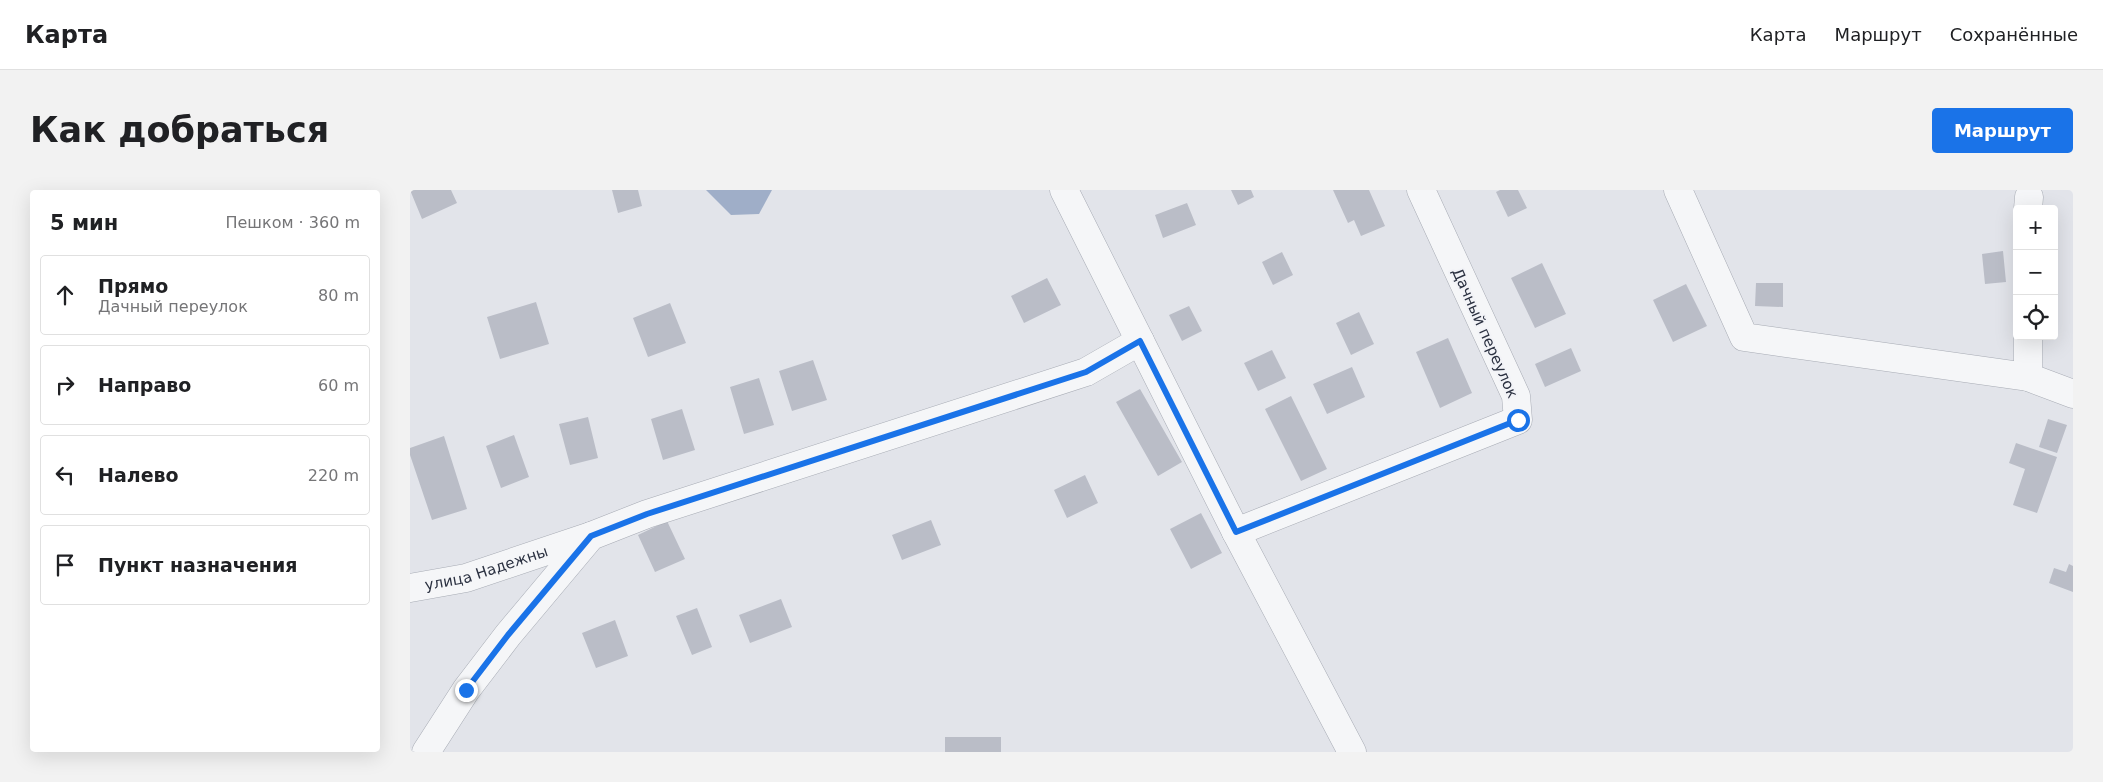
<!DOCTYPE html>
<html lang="ru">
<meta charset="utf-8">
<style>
:root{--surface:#fff;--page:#f2f2f2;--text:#202124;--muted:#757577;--line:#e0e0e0;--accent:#1a73e8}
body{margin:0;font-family:"DejaVu Sans",sans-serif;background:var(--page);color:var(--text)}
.controls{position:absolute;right:15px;top:15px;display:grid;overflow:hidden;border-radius:5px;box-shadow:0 5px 20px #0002}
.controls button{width:45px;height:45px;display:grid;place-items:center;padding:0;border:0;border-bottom:1px solid var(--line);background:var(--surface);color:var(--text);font:25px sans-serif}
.stop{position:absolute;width:15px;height:15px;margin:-11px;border:4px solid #1a73e8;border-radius:50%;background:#fff}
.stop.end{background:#1a73e8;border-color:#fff;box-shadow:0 1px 5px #0008}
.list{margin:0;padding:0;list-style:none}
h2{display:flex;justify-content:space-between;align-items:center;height:65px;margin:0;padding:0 20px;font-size:21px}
h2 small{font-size:16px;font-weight:400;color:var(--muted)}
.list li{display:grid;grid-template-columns:32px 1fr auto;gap:15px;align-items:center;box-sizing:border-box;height:80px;margin:0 10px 10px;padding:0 10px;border:1px solid var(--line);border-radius:5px}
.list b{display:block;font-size:19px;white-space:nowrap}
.list p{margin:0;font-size:16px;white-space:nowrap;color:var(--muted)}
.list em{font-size:16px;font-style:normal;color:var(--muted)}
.icon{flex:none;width:28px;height:28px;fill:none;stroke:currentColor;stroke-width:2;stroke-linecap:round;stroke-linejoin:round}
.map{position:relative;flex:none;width:1663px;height:562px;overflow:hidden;border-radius:5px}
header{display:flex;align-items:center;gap:30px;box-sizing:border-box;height:70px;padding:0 25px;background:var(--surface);border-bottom:1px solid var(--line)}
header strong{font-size:24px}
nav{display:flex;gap:28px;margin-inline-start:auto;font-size:18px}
.intro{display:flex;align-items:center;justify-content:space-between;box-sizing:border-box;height:120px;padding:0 30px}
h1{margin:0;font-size:35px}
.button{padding:12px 22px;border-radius:5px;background:var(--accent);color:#fff;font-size:18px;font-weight:700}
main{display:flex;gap:30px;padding:0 30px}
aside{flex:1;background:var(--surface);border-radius:5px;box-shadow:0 5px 20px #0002}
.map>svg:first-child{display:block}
.water{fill:#9faec8}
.building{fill:#babdc7}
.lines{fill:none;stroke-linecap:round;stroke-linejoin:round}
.minor-casing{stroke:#a7abb4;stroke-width:29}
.minor{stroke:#f5f6f8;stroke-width:28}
.route{stroke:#1a73e8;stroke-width:6}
.labels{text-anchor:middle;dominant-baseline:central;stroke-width:4;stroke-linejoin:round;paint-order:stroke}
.street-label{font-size:15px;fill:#2b3141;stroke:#f2f3f7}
</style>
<header>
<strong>Карта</strong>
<nav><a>Карта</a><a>Маршрут</a><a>Сохранённые</a></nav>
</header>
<div class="intro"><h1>Как добраться</h1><a class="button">Маршрут</a></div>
<main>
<aside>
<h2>5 мин<small>Пешком · 360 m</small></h2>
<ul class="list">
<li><svg class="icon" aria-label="ahead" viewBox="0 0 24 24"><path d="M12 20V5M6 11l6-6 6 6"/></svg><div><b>Прямо</b><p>Дачный переулок</p></div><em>80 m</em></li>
<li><svg class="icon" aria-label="right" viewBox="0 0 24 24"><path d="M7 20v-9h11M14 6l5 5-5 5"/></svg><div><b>Направо</b></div><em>60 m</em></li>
<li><svg class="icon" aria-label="left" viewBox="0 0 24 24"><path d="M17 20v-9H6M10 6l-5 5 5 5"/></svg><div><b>Налево</b></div><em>220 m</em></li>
<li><svg class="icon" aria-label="arrive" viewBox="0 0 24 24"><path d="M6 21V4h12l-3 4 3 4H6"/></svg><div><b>Пункт назначения</b></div></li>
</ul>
</aside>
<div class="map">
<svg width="1663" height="562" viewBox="0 0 1663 562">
<rect width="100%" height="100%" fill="#e2e4ea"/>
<path class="water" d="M296,0h66l-13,24 -28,1z"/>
<path class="building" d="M0,0h41l6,13 -35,16z
M202,0h26l4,16 -24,7z
M821,0h20l3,7 -16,8z
M923,0h36l16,36 -24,10 -7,-16 -6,3z
M1090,0h18l9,18 -19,9 -12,-25z
M777,13l9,22 -33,13 -8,-23z
M1593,61l3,31 -21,2 -3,-30z
M872,62l11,23 -20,10 -11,-23z
M1132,73l24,51 -31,14 -24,-50z
M637,88l14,27 -37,18 -13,-27z
M1346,93h27v24l-28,-1z
M1276,94l21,42 -34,16 -20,-42z
M126,112l13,42 -49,15 -13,-42z
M260,113l16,40 -38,14 -15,-39z
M779,116l13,25 -20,10 -13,-26z
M949,122l15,32 -23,11 -15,-32z
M1038,148l24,55 -32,15 -24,-56z
M1161,158l10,23 -36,16 -10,-23z
M862,160l14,28 -28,13 -14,-28z
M403,170l14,40 -35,11 -13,-40z
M942,177l13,30 -38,17 -14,-30z
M349,188l15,47 -30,9 -14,-47z
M730,199l42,73 -24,14 -42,-74z
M881,206l36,73 -26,12 -36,-72z
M272,219l13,41 -32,10 -12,-41z
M178,227l10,41 -28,7 -11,-41z
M1638,229l19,6 -10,28 -18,-6z
M104,245l15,42 -28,11 -15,-42z
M34,246l23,73 -35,11 -22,-65v-7z
M1606,253l41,14 -20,56 -24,-8 12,-36 -16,-6z
M675,285l13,28 -31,15 -13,-28z
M791,323l21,40 -31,16 -21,-40z
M521,330l10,25 -39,15 -10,-25z
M257,331l18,38 -30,13 -17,-37z
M1659,374l4,2v26l-24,-9 5,-15 12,4z
M371,409l11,28 -42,16 -11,-28z
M287,418l15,39 -20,8 -16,-39z
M205,430l13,36 -32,12 -14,-35z
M535,547h56v15h-56z"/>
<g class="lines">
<defs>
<g id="minor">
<path d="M654,0l172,342 116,220"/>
<path d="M1268,0l66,147 284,40"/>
<path d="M1618,19l1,-12"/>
<path d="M1618,146v41l45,17"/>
<path d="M826,342l282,-112 -2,-24 -95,-206"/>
<path id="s1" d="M0,398l56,-10 125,-42"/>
<path d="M16,562l40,-62 42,-55 83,-99 56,-22 439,-142 54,-31"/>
</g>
</defs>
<use href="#minor" class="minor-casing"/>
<use href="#minor" class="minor"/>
</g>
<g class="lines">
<path class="route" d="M56,500l42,-55 83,-99 56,-22 439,-142 54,-31 96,191 282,-112"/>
</g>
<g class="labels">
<g class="street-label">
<text transform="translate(1075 143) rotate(66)">Дачный переулок</text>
<text stroke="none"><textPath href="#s1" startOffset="79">улица Надежны</textPath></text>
</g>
</g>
</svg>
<div class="controls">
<button>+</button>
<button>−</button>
<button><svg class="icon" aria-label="locate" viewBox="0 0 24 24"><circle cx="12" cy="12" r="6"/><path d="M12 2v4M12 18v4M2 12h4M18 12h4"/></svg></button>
</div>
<div class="stop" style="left:1108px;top:230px"></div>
<div class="stop end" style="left:56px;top:500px"></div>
</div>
</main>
